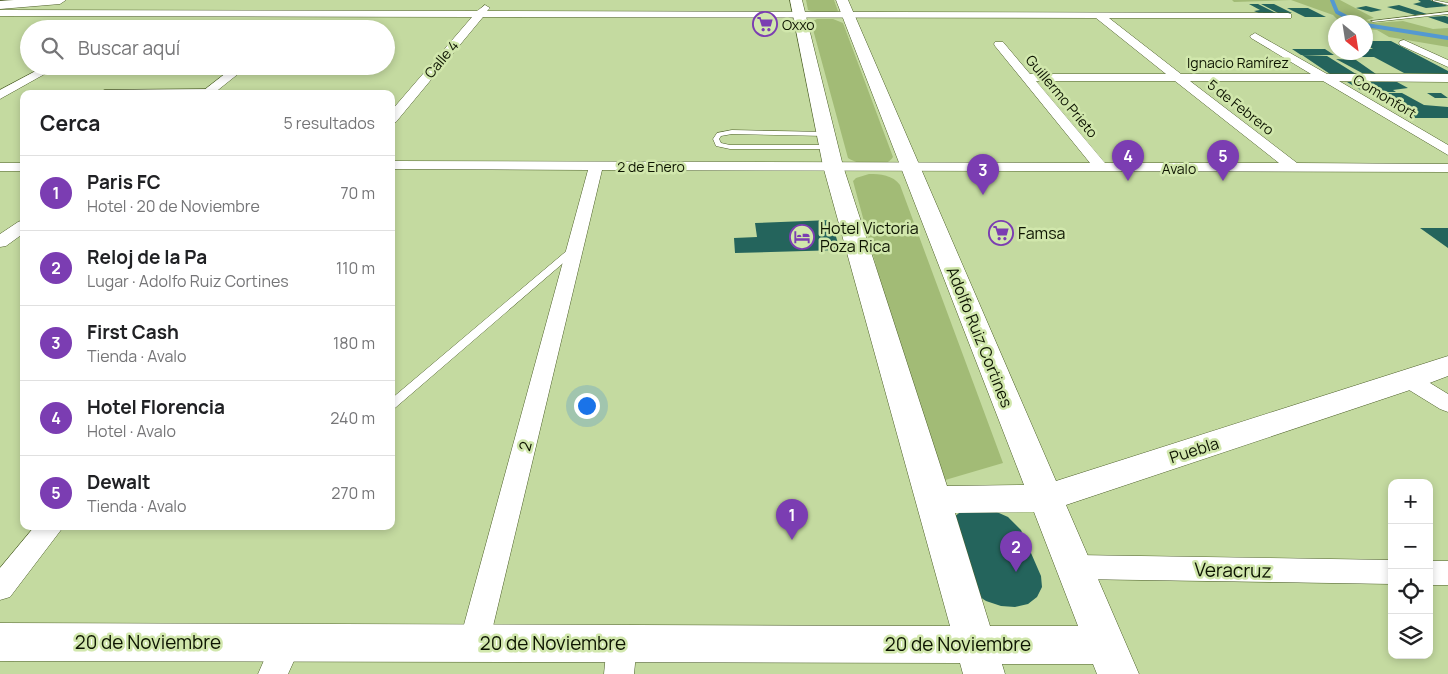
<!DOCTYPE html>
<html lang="es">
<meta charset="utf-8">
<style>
:root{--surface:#fff;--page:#f6f6f6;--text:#202124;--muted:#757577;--line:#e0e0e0;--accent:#7b3db2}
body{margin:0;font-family:Manrope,sans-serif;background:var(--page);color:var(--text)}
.controls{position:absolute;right:15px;bottom:15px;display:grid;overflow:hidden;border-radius:10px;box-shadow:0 2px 8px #0003}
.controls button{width:45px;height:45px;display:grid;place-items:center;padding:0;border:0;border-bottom:1px solid var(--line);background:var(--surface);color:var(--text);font:25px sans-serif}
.compass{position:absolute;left:1328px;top:15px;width:45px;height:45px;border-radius:50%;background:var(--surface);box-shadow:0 2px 8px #0003;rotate:150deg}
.you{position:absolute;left:586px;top:405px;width:18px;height:18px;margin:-12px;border:4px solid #fff;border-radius:50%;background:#1a73e8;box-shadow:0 0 0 8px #1a73e833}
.badge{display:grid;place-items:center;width:32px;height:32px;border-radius:50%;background:var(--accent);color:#fff;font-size:16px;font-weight:700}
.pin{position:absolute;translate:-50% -41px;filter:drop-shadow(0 1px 2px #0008)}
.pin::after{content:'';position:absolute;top:26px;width:18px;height:15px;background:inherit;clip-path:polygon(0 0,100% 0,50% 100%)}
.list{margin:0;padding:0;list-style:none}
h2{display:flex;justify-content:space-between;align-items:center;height:65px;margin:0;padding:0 20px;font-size:21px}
h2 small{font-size:16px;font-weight:400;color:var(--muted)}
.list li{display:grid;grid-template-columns:32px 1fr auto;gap:15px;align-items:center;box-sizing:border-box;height:75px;padding:0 20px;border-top:1px solid var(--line)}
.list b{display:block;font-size:19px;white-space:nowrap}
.list p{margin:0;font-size:16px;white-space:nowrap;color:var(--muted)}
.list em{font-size:16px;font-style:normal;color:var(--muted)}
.icon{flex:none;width:28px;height:28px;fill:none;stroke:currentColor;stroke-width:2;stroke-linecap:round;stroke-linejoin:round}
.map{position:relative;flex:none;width:1448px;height:674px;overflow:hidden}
.search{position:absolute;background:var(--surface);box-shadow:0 2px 8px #0003;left:20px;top:20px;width:375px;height:55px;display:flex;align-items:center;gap:12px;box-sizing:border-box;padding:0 18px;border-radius:28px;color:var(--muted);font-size:19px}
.panel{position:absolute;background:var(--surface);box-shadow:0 2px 8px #0003;left:20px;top:90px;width:375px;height:440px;border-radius:10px}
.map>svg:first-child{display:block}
.green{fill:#a2bb76}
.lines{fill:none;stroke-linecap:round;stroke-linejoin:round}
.stream{stroke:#5499d1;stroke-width:4}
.building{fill:#24645c}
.service-casing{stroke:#4c5e28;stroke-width:1}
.minor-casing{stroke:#4c5e28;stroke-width:1}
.secondary-casing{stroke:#4c5e28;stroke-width:1}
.service{fill:#fff;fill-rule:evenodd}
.minor{fill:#fff;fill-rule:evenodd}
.secondary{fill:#fff;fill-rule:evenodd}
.labels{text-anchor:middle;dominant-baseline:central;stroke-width:5;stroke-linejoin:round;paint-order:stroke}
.far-poi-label{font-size:14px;fill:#0d1401;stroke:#d1e7ac;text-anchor:start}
.far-street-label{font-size:14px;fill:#0d1401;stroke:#d1e7ac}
.poi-label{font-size:16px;fill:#0d1401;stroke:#d1e7ac;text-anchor:start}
.street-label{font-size:16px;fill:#0d1401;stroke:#d1e7ac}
.near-street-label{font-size:19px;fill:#0d1401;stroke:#d1e7ac}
</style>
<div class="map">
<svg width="1448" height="674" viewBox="0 0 1448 674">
<rect width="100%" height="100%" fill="#c4daa0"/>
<path class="green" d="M806,0h28l4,11c-10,3 -20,3 -30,-1z
M1232,0h108l34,18 -8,2 8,3 29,-2 30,8 15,-1v19l-59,-10 -12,-7 -11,-1v-7h-26l-7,-7 -42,-15 -57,2z
M817,19h16l10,4 50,134c-8,13 -34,8 -45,1l-37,-136z
M869,174c11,0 24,1 31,11l103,278 -68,20 -82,-302 3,-3z"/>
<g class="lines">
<path class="stream" d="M1332,0l5,12 19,10
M1366,25l82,13"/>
</g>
<path class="building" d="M1418,0h12l18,6 -22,2 -13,-4 8,-2z
M1249,4h9l18,9 -15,1 -7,-3 6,-1z
M1261,4h13l18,9h-14z
M1399,5l28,9 -12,1 -28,-8z
M1366,6l16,4 -11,2 -15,-4z
M1287,8h21l18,9h-21z
M1445,16l3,1v7l-20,-7z
M1366,41h25l57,30v3l-44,-1 -30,-16h-14l-8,-5h14v-3h7l-7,-4z
M1292,49h33l9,6h-33z
M1302,55l25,1 29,18h-26z
M1336,59l20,1 20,14 -14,-1z
M1347,82h50l11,6 -15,2 3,2h-32z
M1366,93h36l22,12 24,2v11h-35z
M1427,93h14l7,5h-13z
M831,220l9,30 -105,3 -1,-15 23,-1 -2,-14z
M1420,228h28v20z
M990,509l18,8 13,13 20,46 1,11 -5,10 -9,7 -13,3 -14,-1 -15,-5 -12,-8 -24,-73 13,-10z"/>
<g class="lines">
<defs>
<path id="service" d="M1433,0l15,3v2l-15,-4z
M1448,12v2l-75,8 -2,-1z
M209,89l2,1v2l-107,2 -3,-2 3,-2z
M732,130l94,2 3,2 -3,2 -94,-2 -11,2 -2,3 2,4 9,2h99l3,2 -3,2h-99l-14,-3 -3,-7 4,-6z
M573,247l4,3 -1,2 -181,156 -4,1v-10l179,-151z"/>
<path id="minor" d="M485,5l5,3 -3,3 801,2 3,1v4h-182l72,56h130l-60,-36 -1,-2 5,-3 72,41h121v8l-109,-1 109,64v10l-125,-74h-133l107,82 151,1v8l-846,-2 -113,473 -4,10 -11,4 -11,-4 -4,-10 129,-473 -197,-1v-8l699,2 -95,-117 -1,-2 1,-2h8l27,32h136l-70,-56 -613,-1 -87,105 -5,1v-12l81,-94 -472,-1v-6l477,1zM1036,81h139l104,82h-174z
M1404,40l44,20v7l-48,-22 -1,-2 1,-2z
M45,66h14l-59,33v-9z
M235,66h13l-35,28h-14z
M0,163h24v8h-24z
M24,220v13l-18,13 -6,1v-13l18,-12z
M1409,373l8,2 31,19v18l-8,-3 -39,-24 -3,-5 3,-5z
M35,526h29l-54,71 -10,3v-32z
M1075,555l317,5v24l-317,-5 -10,-4 -4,-8 4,-8z
M1429,561h19v24h-19z
M287,629l11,4 4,10 -14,31h-30l18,-41z
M622,629l11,4 4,10 -3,31h-30l3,-31 4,-10z"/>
<path id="secondary" d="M14,0h52l-6,4 -60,5v-8z
M790,0h12l41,166 104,320 77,-1 -188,-485h12l208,481 392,-125v20l-29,11 -353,118 73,169h-42l-4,-10h-91l3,10h-42l-3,-11 -960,-2v-38l950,3 -127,-460zM1034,512l44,114h-88l-35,-113z"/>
</defs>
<use href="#service" class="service-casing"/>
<use href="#minor" class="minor-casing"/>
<use href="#secondary" class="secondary-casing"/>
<use href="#service" class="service"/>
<use href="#minor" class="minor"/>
<use href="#secondary" class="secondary"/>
</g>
<defs>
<symbol id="supermarket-ring" viewBox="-11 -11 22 22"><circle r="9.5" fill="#d1e7ac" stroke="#7b3db2" stroke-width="1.5"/><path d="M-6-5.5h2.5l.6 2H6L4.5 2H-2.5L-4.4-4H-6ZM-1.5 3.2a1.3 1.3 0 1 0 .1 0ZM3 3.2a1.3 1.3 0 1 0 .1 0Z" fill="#7b3db2"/></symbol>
<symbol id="hotel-ring" viewBox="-11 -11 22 22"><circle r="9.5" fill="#d1e7ac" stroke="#7b3db2" stroke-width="1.5"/><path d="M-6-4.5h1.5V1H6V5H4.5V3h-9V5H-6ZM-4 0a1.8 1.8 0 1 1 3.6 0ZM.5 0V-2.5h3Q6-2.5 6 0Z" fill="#7b3db2"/></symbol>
</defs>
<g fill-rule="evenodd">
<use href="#supermarket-ring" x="751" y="10" width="28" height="28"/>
<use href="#supermarket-ring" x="987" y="219" width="28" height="28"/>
<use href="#hotel-ring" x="788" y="223" width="28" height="28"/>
</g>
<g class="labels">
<g class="far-poi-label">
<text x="782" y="24">Oxxo</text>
</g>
<g class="far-street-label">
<text transform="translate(441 59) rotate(-50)">Calle 4</text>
<text x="1238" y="62">Ignacio Ramírez</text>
<text transform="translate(1062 96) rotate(50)">Guillermo Prieto</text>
<text transform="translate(1385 96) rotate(31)">Comonfort</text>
<text transform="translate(1241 107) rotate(38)">5 de Febrero</text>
<text x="651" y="166">2 de Enero</text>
<text x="1179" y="168">Avalo</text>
</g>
<g class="poi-label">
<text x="820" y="228">Hotel Victoria<tspan x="820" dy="18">Poza Rica</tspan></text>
<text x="1018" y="233">Famsa</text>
</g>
<g class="street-label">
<text transform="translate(980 337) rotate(68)">Adolfo Ruiz Cortines</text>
<text transform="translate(525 446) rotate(-76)">2</text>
<text transform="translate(1194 450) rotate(-18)">Puebla</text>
</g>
<g class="near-street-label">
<text transform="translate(1233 570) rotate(1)">Veracruz</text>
<text x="148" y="642">20 de Noviembre</text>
<text x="553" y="643">20 de Noviembre</text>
<text x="958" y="644">20 de Noviembre</text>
</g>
</g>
</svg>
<div class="controls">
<button>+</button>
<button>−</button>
<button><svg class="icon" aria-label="locate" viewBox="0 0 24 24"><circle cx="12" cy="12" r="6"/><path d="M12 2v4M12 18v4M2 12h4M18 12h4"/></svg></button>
<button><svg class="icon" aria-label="layers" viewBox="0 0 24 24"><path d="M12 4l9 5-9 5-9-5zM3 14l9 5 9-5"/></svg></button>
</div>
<svg class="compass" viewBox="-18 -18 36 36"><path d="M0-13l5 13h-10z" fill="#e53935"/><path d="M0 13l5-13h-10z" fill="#757577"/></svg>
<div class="you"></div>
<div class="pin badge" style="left:792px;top:540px">1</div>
<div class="pin badge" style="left:1016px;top:572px">2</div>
<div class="pin badge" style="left:983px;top:195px">3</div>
<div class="pin badge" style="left:1128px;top:181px">4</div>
<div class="pin badge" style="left:1223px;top:181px">5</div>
<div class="search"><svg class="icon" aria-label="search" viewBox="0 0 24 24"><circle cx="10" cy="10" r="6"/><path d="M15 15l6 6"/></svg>Buscar aquí</div>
<section class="panel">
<h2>Cerca<small>5 resultados</small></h2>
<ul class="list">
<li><span class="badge">1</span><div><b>Paris FC</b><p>Hotel · 20 de Noviembre</p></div><em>70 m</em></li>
<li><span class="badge">2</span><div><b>Reloj de la Pa</b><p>Lugar · Adolfo Ruiz Cortines</p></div><em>110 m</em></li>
<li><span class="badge">3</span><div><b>First Cash</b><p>Tienda · Avalo</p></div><em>180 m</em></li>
<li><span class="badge">4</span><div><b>Hotel Florencia</b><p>Hotel · Avalo</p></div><em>240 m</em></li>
<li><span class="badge">5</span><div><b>Dewalt</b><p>Tienda · Avalo</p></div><em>270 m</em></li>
</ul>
</section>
</div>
